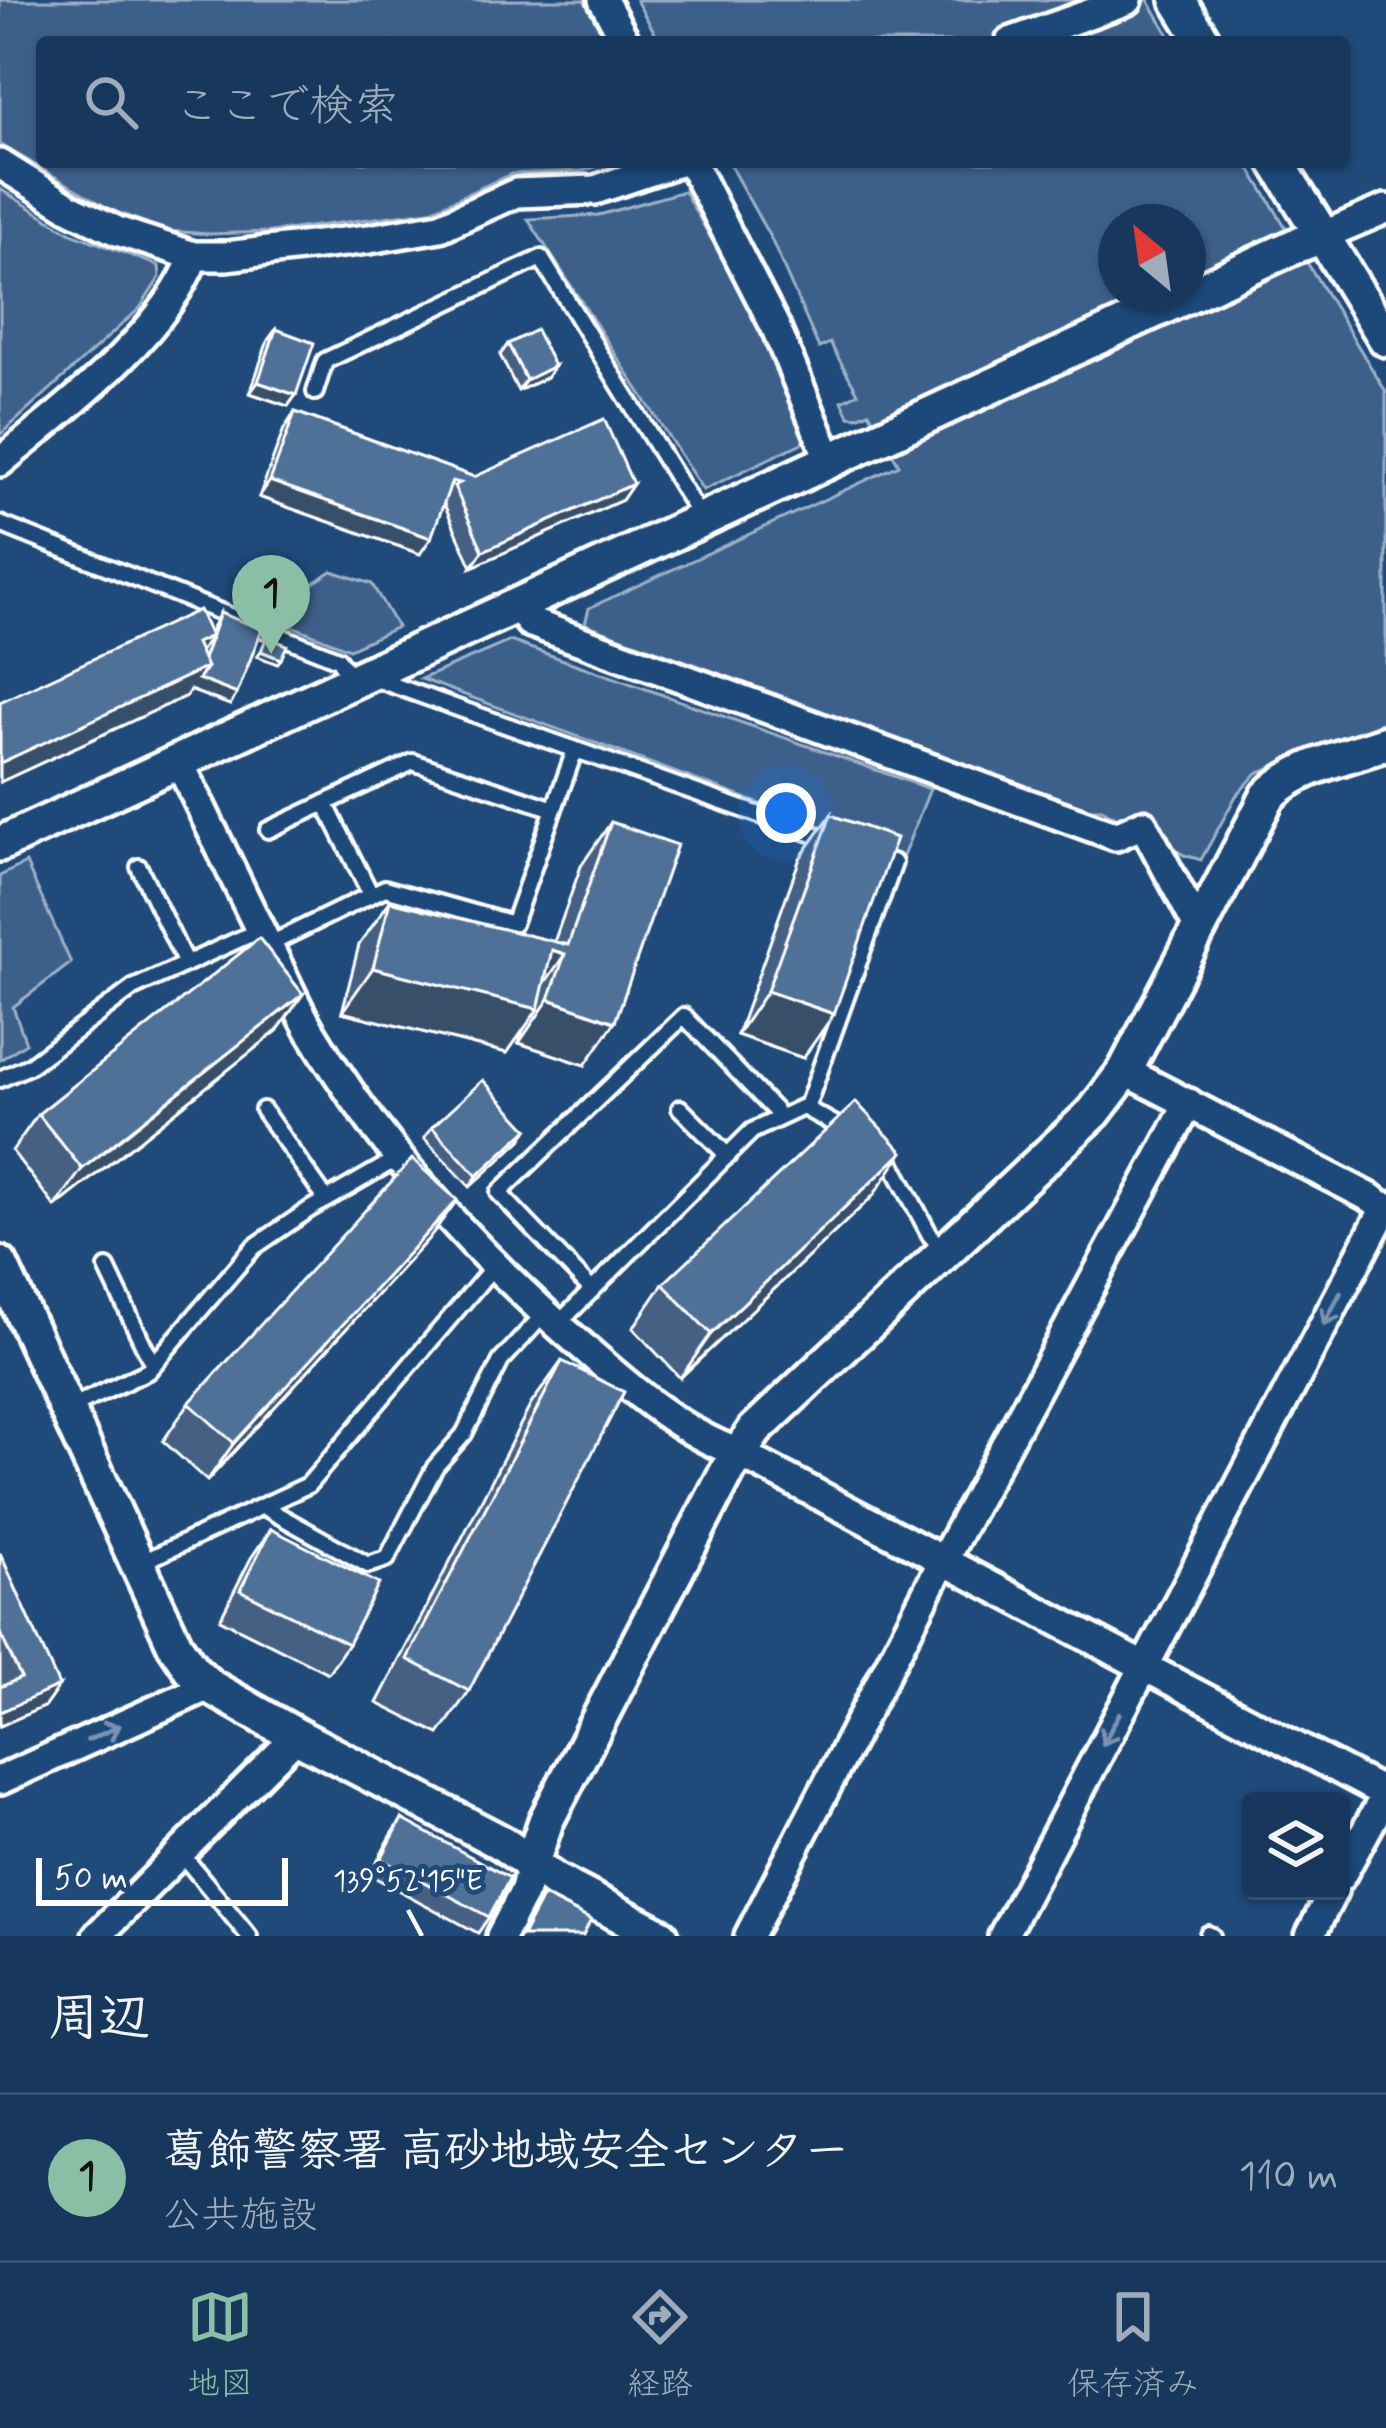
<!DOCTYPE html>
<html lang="ja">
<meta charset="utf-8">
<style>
:root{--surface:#17385c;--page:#244365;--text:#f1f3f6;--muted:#9eacbb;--line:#365272;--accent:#8abfa5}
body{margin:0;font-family:Mynerve,"Klee One",sans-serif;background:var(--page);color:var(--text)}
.controls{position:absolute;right:36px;bottom:36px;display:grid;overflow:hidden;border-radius:12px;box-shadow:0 3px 9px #0004}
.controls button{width:108px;height:108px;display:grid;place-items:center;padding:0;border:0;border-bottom:3px solid var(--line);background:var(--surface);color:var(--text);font:60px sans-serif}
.compass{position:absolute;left:1098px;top:204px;width:108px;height:108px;border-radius:50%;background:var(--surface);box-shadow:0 3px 9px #0004;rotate:331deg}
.scale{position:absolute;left:36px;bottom:30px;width:252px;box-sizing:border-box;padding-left:12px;border:6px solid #fff;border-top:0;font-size:33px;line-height:42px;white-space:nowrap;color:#fff;-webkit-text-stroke:9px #1f4a7a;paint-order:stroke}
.you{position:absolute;left:786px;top:813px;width:42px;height:42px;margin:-30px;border:9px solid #fff;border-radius:50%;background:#1a73e8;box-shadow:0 0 0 18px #1a73e833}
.badge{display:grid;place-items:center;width:78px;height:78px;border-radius:50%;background:var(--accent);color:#111;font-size:39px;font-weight:700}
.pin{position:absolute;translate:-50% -99px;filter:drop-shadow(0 3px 6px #0008)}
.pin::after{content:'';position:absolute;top:63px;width:42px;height:36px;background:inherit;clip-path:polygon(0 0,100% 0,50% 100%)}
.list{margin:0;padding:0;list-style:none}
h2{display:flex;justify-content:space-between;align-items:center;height:156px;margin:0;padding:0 48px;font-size:51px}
h2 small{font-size:39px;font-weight:400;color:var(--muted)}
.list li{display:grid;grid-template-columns:78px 1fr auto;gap:36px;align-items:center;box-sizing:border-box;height:168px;padding:0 48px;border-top:3px solid var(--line)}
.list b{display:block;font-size:45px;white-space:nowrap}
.list p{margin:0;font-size:39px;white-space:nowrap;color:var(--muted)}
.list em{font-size:39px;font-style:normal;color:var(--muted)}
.icon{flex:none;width:66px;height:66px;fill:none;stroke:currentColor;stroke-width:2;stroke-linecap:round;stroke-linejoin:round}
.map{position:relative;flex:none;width:1386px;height:1936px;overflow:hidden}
.search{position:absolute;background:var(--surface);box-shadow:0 3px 9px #0004;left:36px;right:36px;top:36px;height:132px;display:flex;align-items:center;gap:30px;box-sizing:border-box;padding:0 42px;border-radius:12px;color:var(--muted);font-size:45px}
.sheet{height:324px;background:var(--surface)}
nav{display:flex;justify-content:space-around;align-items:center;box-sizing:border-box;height:168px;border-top:3px solid var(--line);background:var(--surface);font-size:33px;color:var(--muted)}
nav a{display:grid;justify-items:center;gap:6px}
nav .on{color:var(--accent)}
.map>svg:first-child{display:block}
.green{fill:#3c618b;stroke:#9eb0c5;stroke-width:3;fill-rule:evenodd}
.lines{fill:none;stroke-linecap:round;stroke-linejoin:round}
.service-casing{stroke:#fff;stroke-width:22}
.minor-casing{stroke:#fff;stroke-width:36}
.tertiary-casing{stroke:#fff;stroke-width:42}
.service{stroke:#1f4a7a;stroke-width:14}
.minor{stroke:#1f4a7a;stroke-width:27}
.tertiary{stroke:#1f4a7a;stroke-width:33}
.wall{fill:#456182;stroke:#fff;stroke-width:3}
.shaded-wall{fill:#384f6a;stroke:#fff;stroke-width:3}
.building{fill:#507197;stroke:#fff;stroke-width:3}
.oneway{stroke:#7992af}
.ticks{fill:none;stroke:#fff;stroke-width:4.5}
.ticks-label{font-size:30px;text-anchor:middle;fill:#fff;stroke:#1f4a7a;stroke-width:10;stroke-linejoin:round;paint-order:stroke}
</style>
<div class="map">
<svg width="1386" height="1936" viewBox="0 0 1386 1936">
<rect width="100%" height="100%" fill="#1f4a7a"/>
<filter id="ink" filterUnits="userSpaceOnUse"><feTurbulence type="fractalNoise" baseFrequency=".00833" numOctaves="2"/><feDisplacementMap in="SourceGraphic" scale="24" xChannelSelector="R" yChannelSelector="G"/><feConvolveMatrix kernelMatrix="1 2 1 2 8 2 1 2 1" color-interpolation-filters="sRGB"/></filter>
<g filter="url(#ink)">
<path class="green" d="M0,0h584l23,42h-565v120h571l-31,9 -71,3 -82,37 -158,21 -62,2 -42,-3 -56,-21 -111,-66z
M636,0h512l25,42h-513z
M728,162h518l140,230v329l-129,52 -21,23 -35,64 -17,-5 -82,-46h-13l-504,-185 4,-16 310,-143 -30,-53 -12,5 -8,-1 -7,-15 16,-8 -28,-50 -11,5 -48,-109zM1116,222h72v72h-72z
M0,189l71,44 88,33 1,11 -20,31 -140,127z
M684,191l65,114 57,136 -103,49 -175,-271 71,-4z
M332,571l40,13 25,43 -48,22 -72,-29 -4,-11z
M510,641l420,148 -27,67 -482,-177z
M26,863l45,100 -58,44 13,36 -26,17v-184z"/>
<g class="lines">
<defs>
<path id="service" d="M315,392l10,-31 216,-103 160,260
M0,524l338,135 15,22
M370,677l460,163
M325,803l46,92
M268,830l145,-68 141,47
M139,867l47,97
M268,945l117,-57 128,36 62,-174
M0,1079l29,-13 104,-78 127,-58
M680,1108l48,48
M806,1109l88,-246 -21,-8
M263,1110l63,89
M886,1152l44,83 14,16
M107,1268l46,97
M592,1290l-93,-97 185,-177 97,101
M557,1325l195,-194 51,-24 42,23
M70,1408l78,-37 106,-124 56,-38 90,-52
M262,1506l106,59 19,-6 48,-92 29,-33 37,-73 44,-48
M138,1564l170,-79 186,-219
M180,1852l69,84
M1208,1934l4,2"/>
<path id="minor" d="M603,0l23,42
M1010,42l118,-42
M691,162l84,164 55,135
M0,164l72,45 45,22 77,25h32l143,-17 71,-12 76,-34 79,-3 83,-28
M1322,236l64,-27
M0,462c64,-53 165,-128 194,-206
M519,605l10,17 587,214 27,-12 55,103
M178,760c31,63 60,126 91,188 14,27 26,56 41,82 71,119 167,226 272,316 47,41 97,86 157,107l647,341
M1125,1071l248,128 13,11
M0,1780l209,-94
M1341,1876l45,-82
M97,1936l200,-200
M501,1936l24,-46 6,-25
M749,1936l194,-375 246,-458
M1003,1936l383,-730
M1310,1936l23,-45"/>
<path id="tertiary" d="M1178,0l26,42
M1277,162l109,177
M0,844l1295,-598 27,-10
M0,1264l175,381 16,24 18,17 88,50 205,107 53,38 106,55
M531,1865l15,-44 182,-351 27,-40 339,-318 31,-41 143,-275c29,-30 79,-39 118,-53"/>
</defs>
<use href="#service" class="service-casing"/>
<use href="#minor" class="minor-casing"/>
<use href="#tertiary" class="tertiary-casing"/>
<use href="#service" class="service"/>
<use href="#minor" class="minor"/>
<use href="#tertiary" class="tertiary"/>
</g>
<path class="wall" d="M276,329l20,66 -8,11 -38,-13 18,-53z
M508,344l46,22 -7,11 -29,14 -18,-36z
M295,412l179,65 159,7 -11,16 -150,67 -28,-63 -24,50 -161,-57 25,-68z
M220,613l10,92 -40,-15 -4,6 -186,86v-80l209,-69z
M831,815l-28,243 -66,-23 63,-177z
M611,822l-26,243 -66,-22 4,-13 -16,23 -165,-41 17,-67 31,-44 164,41 27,-76z
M303,994l-26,37 -222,176 -43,-56 26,-37z
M432,1127l96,2 -7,11 -51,47 -46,-49z
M873,1196l-193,182 -47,-50 30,-44z
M430,1237l-223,244 -44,-40 26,-38z
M562,1361l-93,330 -30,43 -62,-31 154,-299z
M271,1529l77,115 -20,29 -108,-54 31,-61z
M0,1553l59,133 -14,20 -45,20z
M402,1819l87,98 -11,16 -108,-58 21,-39z"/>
<path class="shaded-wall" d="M554,366l-7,11 -29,14 8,-11z
M258,382l38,13 -8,11 -38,-13z
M270,481l161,57 -11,16 -161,-57z
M633,484l-11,16 -150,67 11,-16z
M211,636l-20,29 5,-22z
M261,651l20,8 -4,5 -20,-8z
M207,667l30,27 -7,11 -40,-15 -4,6 -186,86v-19z
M552,950l13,4 -30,43z
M373,968l165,41 -31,44 -165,-41z
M767,991l67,23 -31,44 -66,-23z
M303,994l-26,37 -222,176 27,-38z
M549,999l66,23 -30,43 -66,-22z
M528,1129l-7,11 -51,47 7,-11z
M903,1152l-30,44 -193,182 31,-44z
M457,1200l-27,37 -223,244 27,-38z
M59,1686l-14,20 -45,20v-14z"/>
<path class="building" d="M276,329l38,14 -18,52 -38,-13z
M536,330l18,36 -28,14 -18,-36z
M295,412l179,65 130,-58 29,65 -150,67 -29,-65 6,-3 -8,-2 -21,57 -161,-57z
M199,610l12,26 -15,7 11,24 -207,96v-61z
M220,613l42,16 -25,65 -39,-15 9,-12 -4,-8z
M267,637l20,8 -6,14 -20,-8z
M831,815l65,23 -62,176 -67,-23z
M611,822l66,23 -62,177 -66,-23 16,-45 -13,-4 -14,59 -165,-41 17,-67 178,44z
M259,938l44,56 -221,175 -44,-55z
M483,1080l45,49 -51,47 -45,-49z
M856,1102l47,50 -192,182 -48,-50z
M412,1159l45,41 -223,243 -45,-40z
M562,1361l62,31 -155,299 -62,-32z
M271,1529l108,55 -31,60 -108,-54z
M0,1553l59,133 -59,26v-25l21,-9 -21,-45z
M402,1819l108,59 -21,39 -108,-58z
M543,1896l48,24 -8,16h-61z"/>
<defs><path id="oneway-shaft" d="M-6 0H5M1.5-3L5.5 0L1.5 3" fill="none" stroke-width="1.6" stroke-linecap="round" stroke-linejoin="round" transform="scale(3)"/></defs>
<g class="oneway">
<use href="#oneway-shaft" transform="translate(1332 1309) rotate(118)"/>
<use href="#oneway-shaft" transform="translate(1111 1729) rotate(118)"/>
<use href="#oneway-shaft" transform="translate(104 1733) rotate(-24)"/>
</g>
</g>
<path class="ticks" d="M408,1910l14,26"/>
<g class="ticks-label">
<text x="408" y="1890">139°52'15"E</text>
</g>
</svg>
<div class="controls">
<button><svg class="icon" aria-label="layers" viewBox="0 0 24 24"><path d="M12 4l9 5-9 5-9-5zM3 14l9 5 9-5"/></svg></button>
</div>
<svg class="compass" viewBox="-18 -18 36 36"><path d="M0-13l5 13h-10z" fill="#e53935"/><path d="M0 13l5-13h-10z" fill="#9eacbb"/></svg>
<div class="scale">50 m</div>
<div class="you"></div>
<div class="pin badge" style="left:271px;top:654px">1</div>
<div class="search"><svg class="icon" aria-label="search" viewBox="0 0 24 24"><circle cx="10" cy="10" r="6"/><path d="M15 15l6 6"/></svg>ここで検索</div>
</div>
<section class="sheet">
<h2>周辺<small></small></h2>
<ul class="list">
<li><span class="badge">1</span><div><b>葛飾警察署 高砂地域安全センター</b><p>公共施設</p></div><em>110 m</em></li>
</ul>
</section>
<nav>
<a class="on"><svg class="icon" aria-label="map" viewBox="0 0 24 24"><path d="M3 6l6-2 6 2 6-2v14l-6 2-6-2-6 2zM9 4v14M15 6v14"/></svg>地図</a>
<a><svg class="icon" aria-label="directions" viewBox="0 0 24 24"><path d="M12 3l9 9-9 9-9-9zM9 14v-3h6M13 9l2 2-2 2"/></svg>経路</a>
<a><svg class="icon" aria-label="saved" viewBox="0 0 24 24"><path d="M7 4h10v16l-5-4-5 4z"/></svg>保存済み</a>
</nav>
